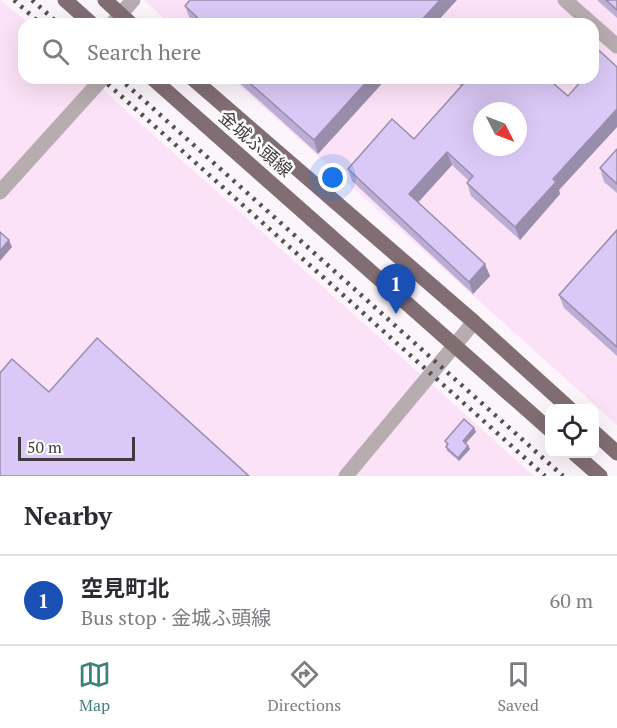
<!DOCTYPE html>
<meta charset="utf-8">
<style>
:root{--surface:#fff;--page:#f2f2f3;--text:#2b2b33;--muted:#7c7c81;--line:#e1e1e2;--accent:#3d8278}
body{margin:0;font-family:"PT Serif","Noto Sans JP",serif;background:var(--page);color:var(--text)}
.controls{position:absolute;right:18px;bottom:18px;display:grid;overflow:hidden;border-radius:12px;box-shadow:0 6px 24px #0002}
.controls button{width:54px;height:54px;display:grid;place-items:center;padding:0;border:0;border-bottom:2px solid var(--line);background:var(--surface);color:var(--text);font:30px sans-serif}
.compass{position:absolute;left:473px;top:102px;width:54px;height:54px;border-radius:50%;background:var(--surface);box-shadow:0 6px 24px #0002;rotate:132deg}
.scale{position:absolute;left:18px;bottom:15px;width:117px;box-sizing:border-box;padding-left:6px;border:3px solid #40393f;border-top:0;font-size:16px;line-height:21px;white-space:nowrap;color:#40393f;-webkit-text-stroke:4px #fff;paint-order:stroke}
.you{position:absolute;left:333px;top:178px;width:21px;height:21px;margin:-15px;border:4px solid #fff;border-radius:50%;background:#1a73e8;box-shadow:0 0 0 9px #1a73e833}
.badge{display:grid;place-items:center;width:39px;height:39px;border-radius:50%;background:var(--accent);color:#fff;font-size:20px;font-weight:700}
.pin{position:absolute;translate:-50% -50px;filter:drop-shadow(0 2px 3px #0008)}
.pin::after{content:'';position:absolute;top:32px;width:21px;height:18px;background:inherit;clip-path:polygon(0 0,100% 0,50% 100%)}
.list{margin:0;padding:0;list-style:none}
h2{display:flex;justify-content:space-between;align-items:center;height:78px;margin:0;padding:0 24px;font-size:26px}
h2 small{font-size:20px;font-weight:400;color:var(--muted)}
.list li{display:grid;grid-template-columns:39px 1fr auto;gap:18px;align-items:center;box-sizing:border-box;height:90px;padding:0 24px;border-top:2px solid var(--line)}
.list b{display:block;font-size:22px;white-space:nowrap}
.list p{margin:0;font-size:20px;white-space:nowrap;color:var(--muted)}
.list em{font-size:20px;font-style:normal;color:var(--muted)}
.icon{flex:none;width:33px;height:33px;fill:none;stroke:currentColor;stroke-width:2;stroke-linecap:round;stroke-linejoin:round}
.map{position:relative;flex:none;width:617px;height:476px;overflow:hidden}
.search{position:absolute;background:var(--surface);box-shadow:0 6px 24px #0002;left:18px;right:18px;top:18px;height:66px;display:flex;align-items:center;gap:15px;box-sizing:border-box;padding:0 21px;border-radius:18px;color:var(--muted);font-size:22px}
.sheet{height:168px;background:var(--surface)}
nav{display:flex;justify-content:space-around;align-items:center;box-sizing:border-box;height:84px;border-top:2px solid var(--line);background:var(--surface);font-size:16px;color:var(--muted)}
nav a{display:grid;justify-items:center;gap:3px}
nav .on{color:var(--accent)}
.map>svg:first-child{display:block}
.built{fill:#fce2f7;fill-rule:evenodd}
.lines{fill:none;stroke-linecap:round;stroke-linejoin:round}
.minor{stroke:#b7acaf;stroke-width:15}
.major{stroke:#816e72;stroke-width:15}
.rail{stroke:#554e54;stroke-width:4.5;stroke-dasharray:3 6;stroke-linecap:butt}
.wall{fill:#bbadd4}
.shaded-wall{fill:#998dac}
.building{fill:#dac9f6;stroke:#998dac;stroke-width:1.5;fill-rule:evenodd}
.labels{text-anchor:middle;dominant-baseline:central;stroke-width:5;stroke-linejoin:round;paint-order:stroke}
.street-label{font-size:18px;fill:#40393f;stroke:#fff}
</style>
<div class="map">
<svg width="617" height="476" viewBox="0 0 617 476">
<rect width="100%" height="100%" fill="#fdf5fc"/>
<path class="built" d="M0,0l30,24h-6v54h66l444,398h-534z
M144,0h473v425l-386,-347h362v-54h-423zM482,111h36v36h-36z"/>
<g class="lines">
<path class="minor" d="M565,0l27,24
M112,24l21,-24
M593,25l24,21
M0,192l103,-114
M346,476l128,-154"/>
<path class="major" d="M65,0l27,24
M105,0l26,24
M152,78l398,352
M192,78l282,244 95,86
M594,432l23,21
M575,454l25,22"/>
<path class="rail" d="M14,0l27,24
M32,0l27,24
M101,78l444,398
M119,78l444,398"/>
</g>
<path class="wall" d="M457,0l-265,22 -2,-3 -5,-13z
M597,0h20v18z
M617,67v60l-58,63 1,4 -40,46 -49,-44 -4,-13 2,-2 -17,-16 -34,37 72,74 -17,18 -121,-113 -4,-12 66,-30 47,-53 -3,-2 -2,-6h91l21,18 11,-13 -6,-5h20z
M234,78h153l-69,76z
M617,149v44l-13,-11 -4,-14z
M617,230v126l-53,-48 -5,-13z
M474,428l2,4 -10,11 4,6 -11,12 -12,-10 -1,-4 1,-1 -2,-5z"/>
<path class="shaded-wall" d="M440,0h17l-22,24h-17z
M370,78h17l-69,76 -4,-14z
M617,109v18l-58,63 1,4 -40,46 -5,-13 38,-48z
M447,152l5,13 -38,42 -5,-13z
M9,240l3,7 -12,14v-10z
M485,264l5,12 -17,18 -4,-12z
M474,428l2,4 -12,13 -1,-4z
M468,446l2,3 -11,12 -1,-3z"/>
<path class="building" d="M190,0h250l-22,24h-228l7,-7 -12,-11z
M606,0h11v10z
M593,45l24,22v42l-64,70 3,3 -41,45 -48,-44 6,-7 -26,-24 -38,42 76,70 -16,18 -121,-113 44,-50 22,20 51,-57 -4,-4h86l21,18 15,-17v-1h10zM482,111h36v36h-36z
M244,78h126l-56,62z
M617,149v35l-17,-16z
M617,230v117l-58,-52z
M0,232l9,8 -9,11z
M97,338l152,138h-249v-103l12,-14 37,33z
M464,419l10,9 -11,13 5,5 -10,12 -12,-11 2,-3 -3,-3z"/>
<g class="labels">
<g class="street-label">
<text transform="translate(256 143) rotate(41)">金城ふ頭線</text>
</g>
</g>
</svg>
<div class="controls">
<button><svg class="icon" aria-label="locate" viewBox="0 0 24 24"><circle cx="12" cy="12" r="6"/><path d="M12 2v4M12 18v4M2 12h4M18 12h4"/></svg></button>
</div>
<svg class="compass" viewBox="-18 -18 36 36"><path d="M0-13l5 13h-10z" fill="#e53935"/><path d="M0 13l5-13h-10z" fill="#7c7c81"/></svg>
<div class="scale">50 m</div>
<div class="you"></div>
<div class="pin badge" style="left:396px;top:314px;background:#1a4fb4">1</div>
<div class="search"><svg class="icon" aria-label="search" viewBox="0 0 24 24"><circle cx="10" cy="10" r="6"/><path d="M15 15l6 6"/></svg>Search here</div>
</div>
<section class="sheet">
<h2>Nearby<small></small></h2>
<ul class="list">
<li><span class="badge" style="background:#1a4fb4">1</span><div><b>空見町北</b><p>Bus stop · 金城ふ頭線</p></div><em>60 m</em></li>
</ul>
</section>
<nav>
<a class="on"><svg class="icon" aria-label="map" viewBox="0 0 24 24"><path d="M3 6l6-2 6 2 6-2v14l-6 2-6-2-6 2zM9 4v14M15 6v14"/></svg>Map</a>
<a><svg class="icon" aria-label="directions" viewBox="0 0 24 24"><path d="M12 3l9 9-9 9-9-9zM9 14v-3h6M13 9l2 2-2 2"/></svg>Directions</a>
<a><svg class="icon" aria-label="saved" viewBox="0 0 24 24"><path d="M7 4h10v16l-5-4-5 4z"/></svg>Saved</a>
</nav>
